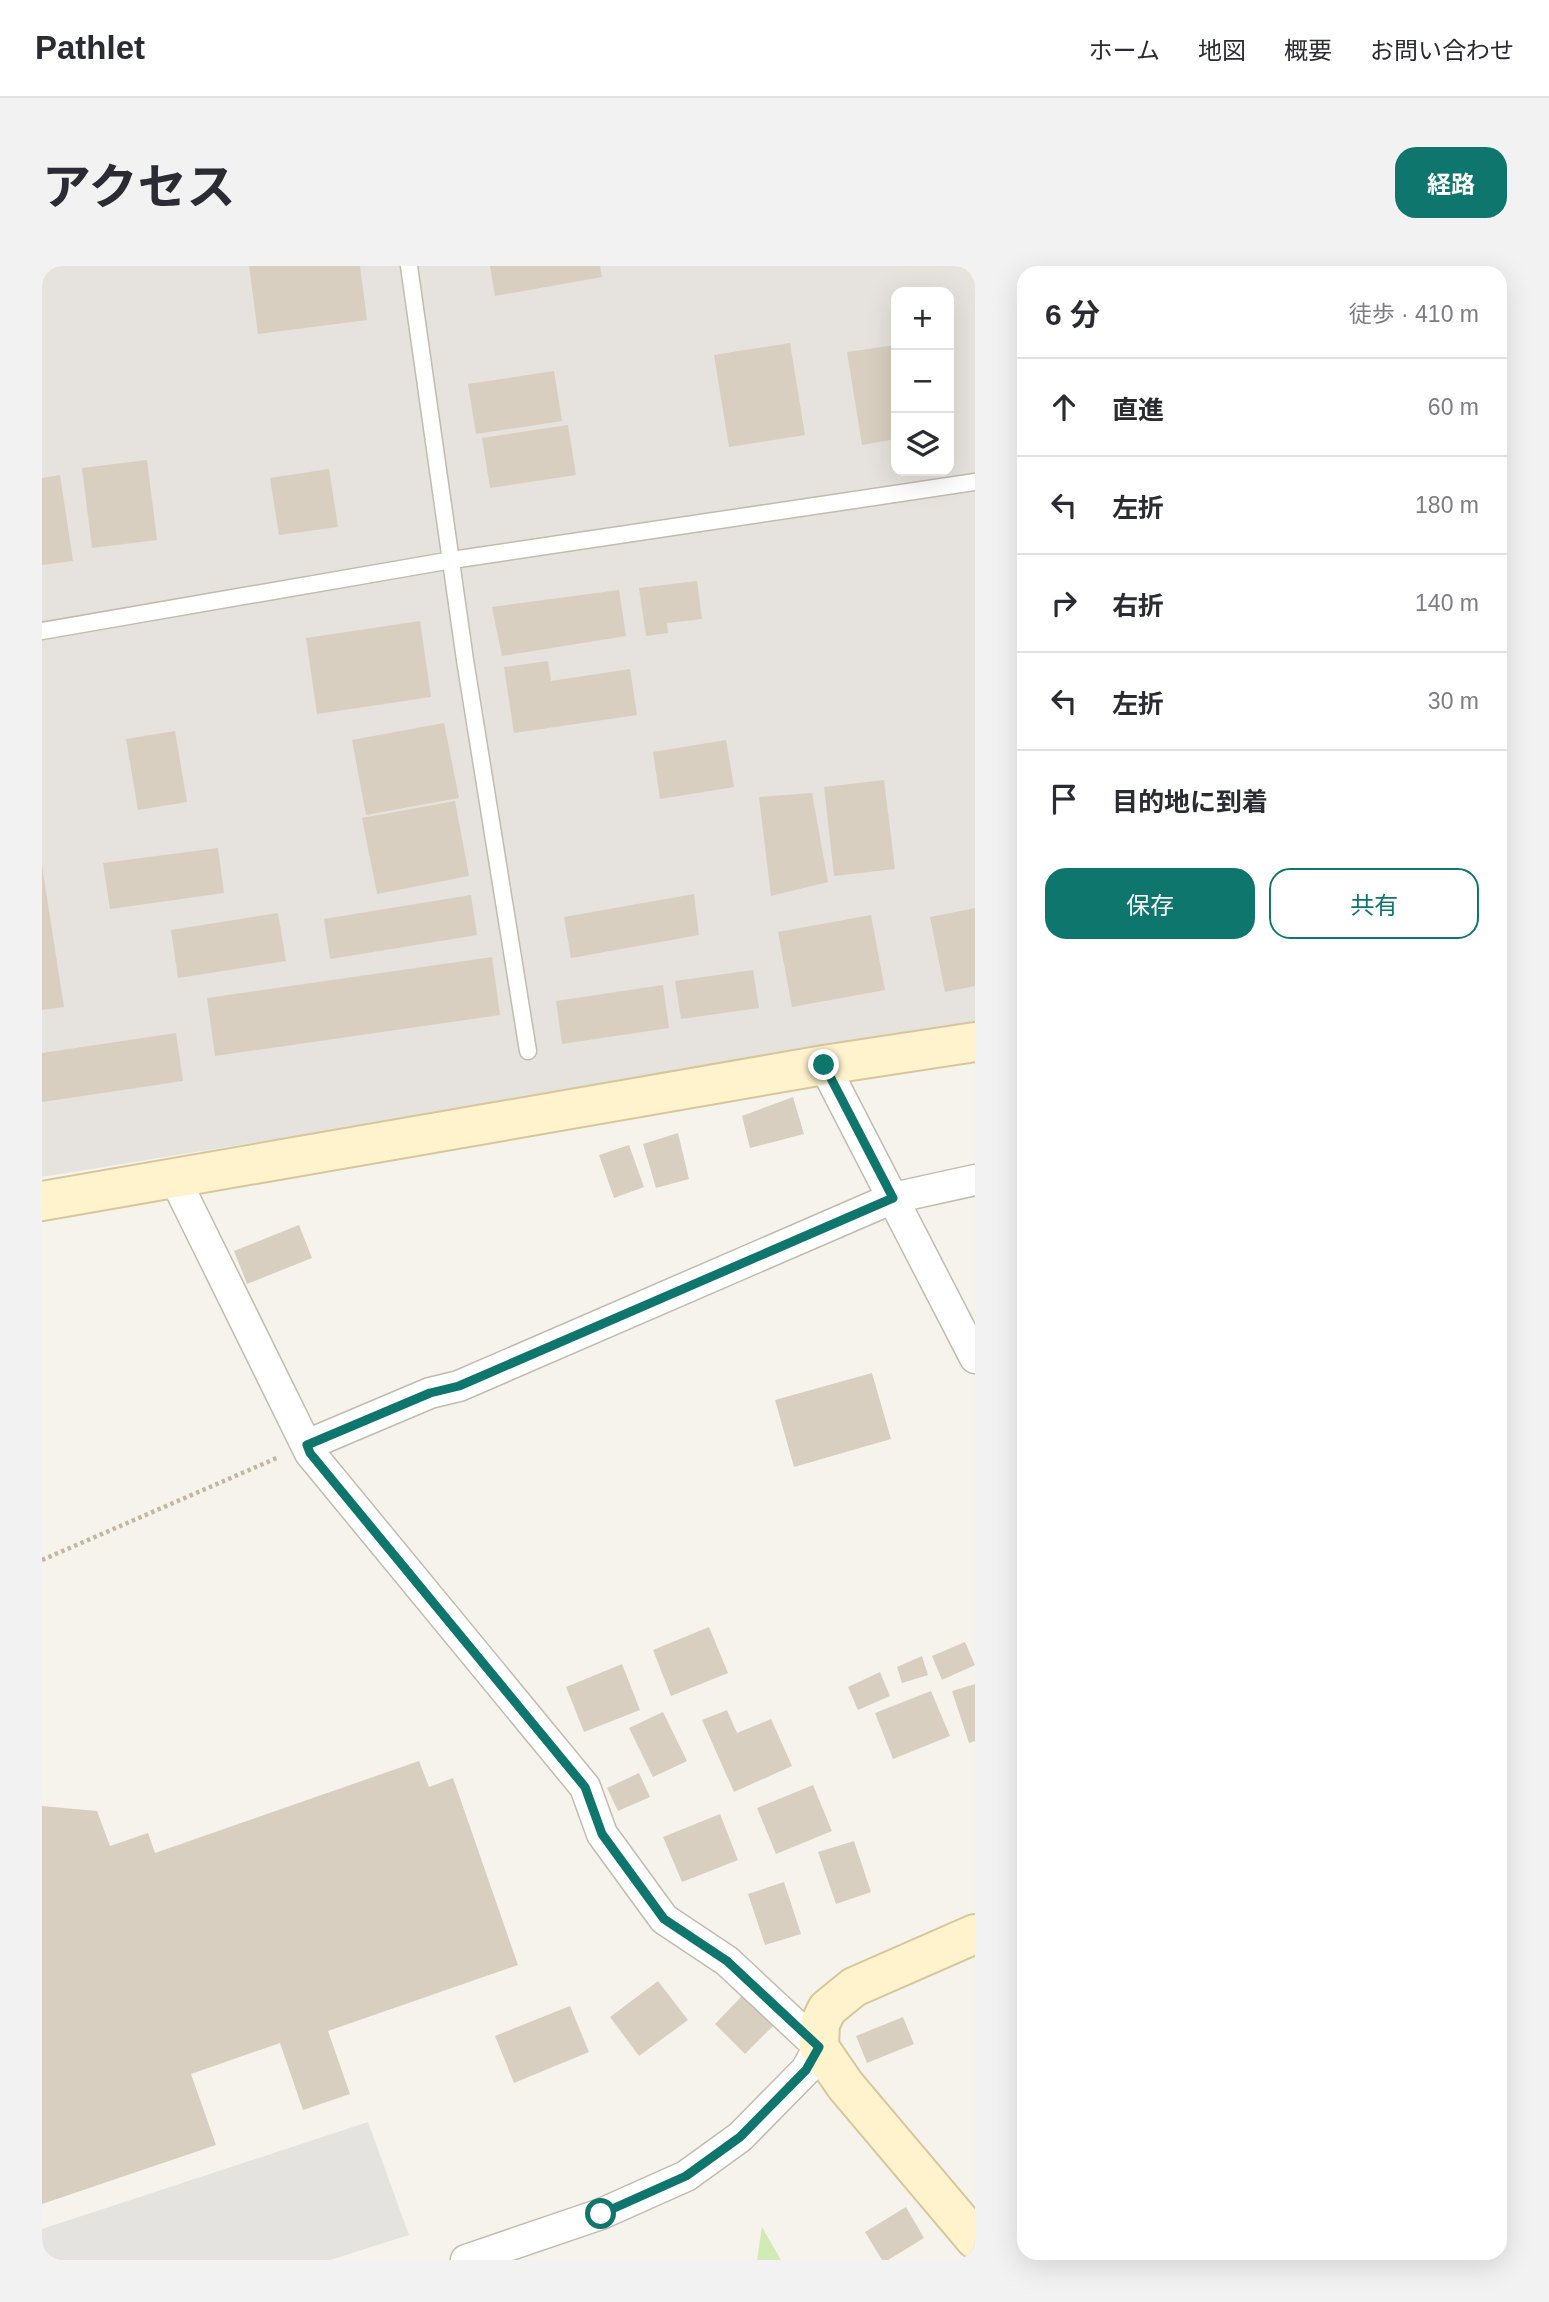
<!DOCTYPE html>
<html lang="ja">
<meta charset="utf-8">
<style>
:root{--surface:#fff;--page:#f2f2f3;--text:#2b2b33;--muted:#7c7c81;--line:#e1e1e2;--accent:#0f766e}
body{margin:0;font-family:Helvetica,"Noto Sans JP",sans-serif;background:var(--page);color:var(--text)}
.controls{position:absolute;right:21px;top:21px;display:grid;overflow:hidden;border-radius:14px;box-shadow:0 7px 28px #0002}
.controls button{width:63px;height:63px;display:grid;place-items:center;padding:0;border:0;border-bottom:2px solid var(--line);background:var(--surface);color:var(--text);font:35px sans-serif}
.stop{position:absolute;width:21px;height:21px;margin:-16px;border:5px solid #0f766e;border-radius:50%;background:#fff}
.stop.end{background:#0f766e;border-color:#fff;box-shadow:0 2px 7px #0008}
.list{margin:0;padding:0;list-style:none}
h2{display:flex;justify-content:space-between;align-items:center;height:91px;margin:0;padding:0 28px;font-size:30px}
h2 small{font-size:23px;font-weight:400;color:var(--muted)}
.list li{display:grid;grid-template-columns:46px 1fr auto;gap:21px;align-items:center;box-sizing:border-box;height:98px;padding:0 28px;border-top:2px solid var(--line)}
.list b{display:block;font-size:26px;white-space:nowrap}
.list em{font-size:23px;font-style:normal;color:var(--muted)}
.actions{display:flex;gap:14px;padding:21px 28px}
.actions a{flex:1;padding:16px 0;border:2px solid var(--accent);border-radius:21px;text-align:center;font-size:24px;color:var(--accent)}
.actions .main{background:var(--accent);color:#fff}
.icon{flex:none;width:38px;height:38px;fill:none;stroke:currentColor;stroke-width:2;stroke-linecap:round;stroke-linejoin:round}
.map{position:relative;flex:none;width:933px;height:1994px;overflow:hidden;border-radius:21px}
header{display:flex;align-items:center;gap:42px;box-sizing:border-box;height:98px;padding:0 35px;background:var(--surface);border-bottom:2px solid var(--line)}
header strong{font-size:33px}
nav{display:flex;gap:38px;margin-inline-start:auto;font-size:24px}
.intro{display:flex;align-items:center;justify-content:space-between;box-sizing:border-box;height:168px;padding:0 42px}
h1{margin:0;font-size:49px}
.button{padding:18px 32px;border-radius:21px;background:var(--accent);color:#fff;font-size:24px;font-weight:700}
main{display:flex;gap:42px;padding:0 42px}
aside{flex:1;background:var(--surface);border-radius:21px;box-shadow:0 7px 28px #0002}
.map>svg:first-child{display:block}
.industrial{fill:#e6e2dd;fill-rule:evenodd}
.green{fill:#d2eab5}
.parking{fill:#e5e3e0}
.building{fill:#d8cfc1}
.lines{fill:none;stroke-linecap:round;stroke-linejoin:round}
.lane-casing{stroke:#c2bbae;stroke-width:19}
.street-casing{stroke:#c2bbae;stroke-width:33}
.secondary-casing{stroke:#d6c79b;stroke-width:42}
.path{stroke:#c4b79f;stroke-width:4.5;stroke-dasharray:3.5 3.5;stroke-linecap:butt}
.lane{stroke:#fff;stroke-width:16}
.street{stroke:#fff;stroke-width:30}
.secondary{stroke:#fff3cd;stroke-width:38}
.route{stroke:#0f766e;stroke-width:9}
</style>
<header>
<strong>Pathlet</strong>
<nav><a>ホーム</a><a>地図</a><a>概要</a><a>お問い合わせ</a></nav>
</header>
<div class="intro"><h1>アクセス</h1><a class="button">経路</a></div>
<main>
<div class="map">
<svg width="933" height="1994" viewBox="0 0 933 1994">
<rect width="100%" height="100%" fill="#f6f3ec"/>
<path class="industrial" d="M0,0h933v760l-933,151zM854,26h53v179h-53z"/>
<path class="green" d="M720,1961l19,33h-24z"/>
<path class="parking" d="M326,1856l41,113 -79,25h-288v-31z"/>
<path class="building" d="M207,0h111l7,54 -109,14z
M448,0h110l2,11 -107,19z
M748,77l15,92 -76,12 -15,-92z
M854,79v94l-34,6 -15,-93z
M512,105l8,50 -86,13 -8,-50z
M526,159l8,50 -86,13 -8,-50z
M105,194l10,80 -65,8 -10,-80z
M287,203l9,58 -59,8 -9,-57z
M18,209l13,86 -31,4v-87z
M655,315l5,38 -35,4 1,10 -22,3 -7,-48z
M577,324l7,46 -124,20 -10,-49z
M378,355l11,76 -114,17 -11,-76z
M506,395l3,20 79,-12 7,46 -123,18 -10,-66z
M402,457l15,75 -93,17 -14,-75z
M133,465l12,71 -49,8 -12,-71z
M684,474l8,47 -74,12 -7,-47z
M842,514l11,89 -61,7 -10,-89z
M770,527l16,89 -57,14 -12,-99z
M413,535l14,75 -92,18 -15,-76z
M176,582l6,45 -114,16 -7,-46z
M0,600l22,141 -22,3z
M652,628l5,41 -128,23 -7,-41z
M429,629l6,40 -147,24 -6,-40z
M933,642v78l-30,6 -15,-75z
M236,647l8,48 -108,17 -7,-48z
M829,649l14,75 -93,17 -14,-75z
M450,691l8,58 -285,41 -8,-58z
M711,704l6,38 -78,11 -6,-38z
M621,719l6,43 -107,16 -6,-43z
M134,767l7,48 -141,21v-49z
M751,831l11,37 -54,14 -8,-32z
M636,867l11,46 -33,9 -13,-44z
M587,879l15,42 -30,11 -15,-43z
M257,959l13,33 -65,26 -13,-33z
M830,1107l19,66 -97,28 -19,-67z
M667,1361l19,46 -57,23 -18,-46z
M923,1376l10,23 -33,15 -10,-24z
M880,1390l6,19 -26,8 -5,-16z
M580,1398l18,46 -56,22 -18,-45z
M838,1406l10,24 -32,14 -10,-23z
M933,1418v57l-6,2 -17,-52z
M889,1425l19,45 -57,23 -18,-46z
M685,1444l10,23 34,-14 21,47 -58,26 -32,-72z
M621,1446l24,49 -34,16 -24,-49z
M377,1495l10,26 24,-9 65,187 -190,66 22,63 -47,16 -23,-67 -89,31 25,71 -174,59v-398l55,5 13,35 38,-13 7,20z
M597,1507l11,24 -32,14 -11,-23z
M771,1519l19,46 -56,23 -19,-46z
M678,1548l18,46 -56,22 -19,-45z
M812,1575l17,51 -35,12 -18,-52z
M742,1616l17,52 -36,11 -17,-51z
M616,1715l30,39 -49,36 -29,-39z
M702,1728l31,30 -30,30 -30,-30z
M528,1740l19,46 -75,31 -19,-47z
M861,1751l11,27 -47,19 -11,-27z
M864,1941l18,31 -36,22h-6l-17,-28z"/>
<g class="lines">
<defs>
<path id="lane" d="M367,0l56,394 63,391
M0,365l410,-71 523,-78"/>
<path id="street" d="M782,799l151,293
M132,911l136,276 275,334 17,47 62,85 63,42 92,86 -13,23 -66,67 -54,39 -85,38 -135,46
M265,1179l123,-52 29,-7 434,-188 82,-18"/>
<path id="secondary" d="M0,935l782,-136 151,-23
M933,1668l-121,53 -27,22 -7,15 -1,23 26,38 130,154"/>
</defs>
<use href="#lane" class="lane-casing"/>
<use href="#street" class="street-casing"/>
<use href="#secondary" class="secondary-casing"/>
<path class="path" d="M0,1294l237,-103"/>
<use href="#lane" class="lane"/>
<use href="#street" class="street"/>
<use href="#secondary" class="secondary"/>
</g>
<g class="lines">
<path class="route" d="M559,1948l85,-38 54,-39 66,-67 13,-23 -92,-86 -63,-42 -62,-85 -17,-47 -275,-334 -3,-8 123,-52 29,-7 434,-188 -69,-133"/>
</g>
</svg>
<div class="controls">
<button>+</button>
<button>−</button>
<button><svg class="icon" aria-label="layers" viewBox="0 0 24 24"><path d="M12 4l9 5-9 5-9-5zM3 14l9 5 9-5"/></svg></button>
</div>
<div class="stop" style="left:559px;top:1948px"></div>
<div class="stop end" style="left:782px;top:799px"></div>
</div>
<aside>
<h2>6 分<small>徒歩 · 410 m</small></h2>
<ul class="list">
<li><svg class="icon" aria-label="ahead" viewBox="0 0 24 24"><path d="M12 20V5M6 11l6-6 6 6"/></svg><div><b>直進</b></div><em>60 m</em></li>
<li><svg class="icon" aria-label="left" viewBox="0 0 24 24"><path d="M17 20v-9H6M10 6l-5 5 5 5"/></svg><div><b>左折</b></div><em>180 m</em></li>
<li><svg class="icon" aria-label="right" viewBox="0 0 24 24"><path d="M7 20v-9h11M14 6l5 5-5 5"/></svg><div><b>右折</b></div><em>140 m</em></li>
<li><svg class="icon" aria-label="left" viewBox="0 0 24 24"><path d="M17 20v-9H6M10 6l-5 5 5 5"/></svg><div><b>左折</b></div><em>30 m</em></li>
<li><svg class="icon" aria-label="arrive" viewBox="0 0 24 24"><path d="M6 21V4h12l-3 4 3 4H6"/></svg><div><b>目的地に到着</b></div></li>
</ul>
<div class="actions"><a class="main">保存</a><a>共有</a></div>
</aside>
</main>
